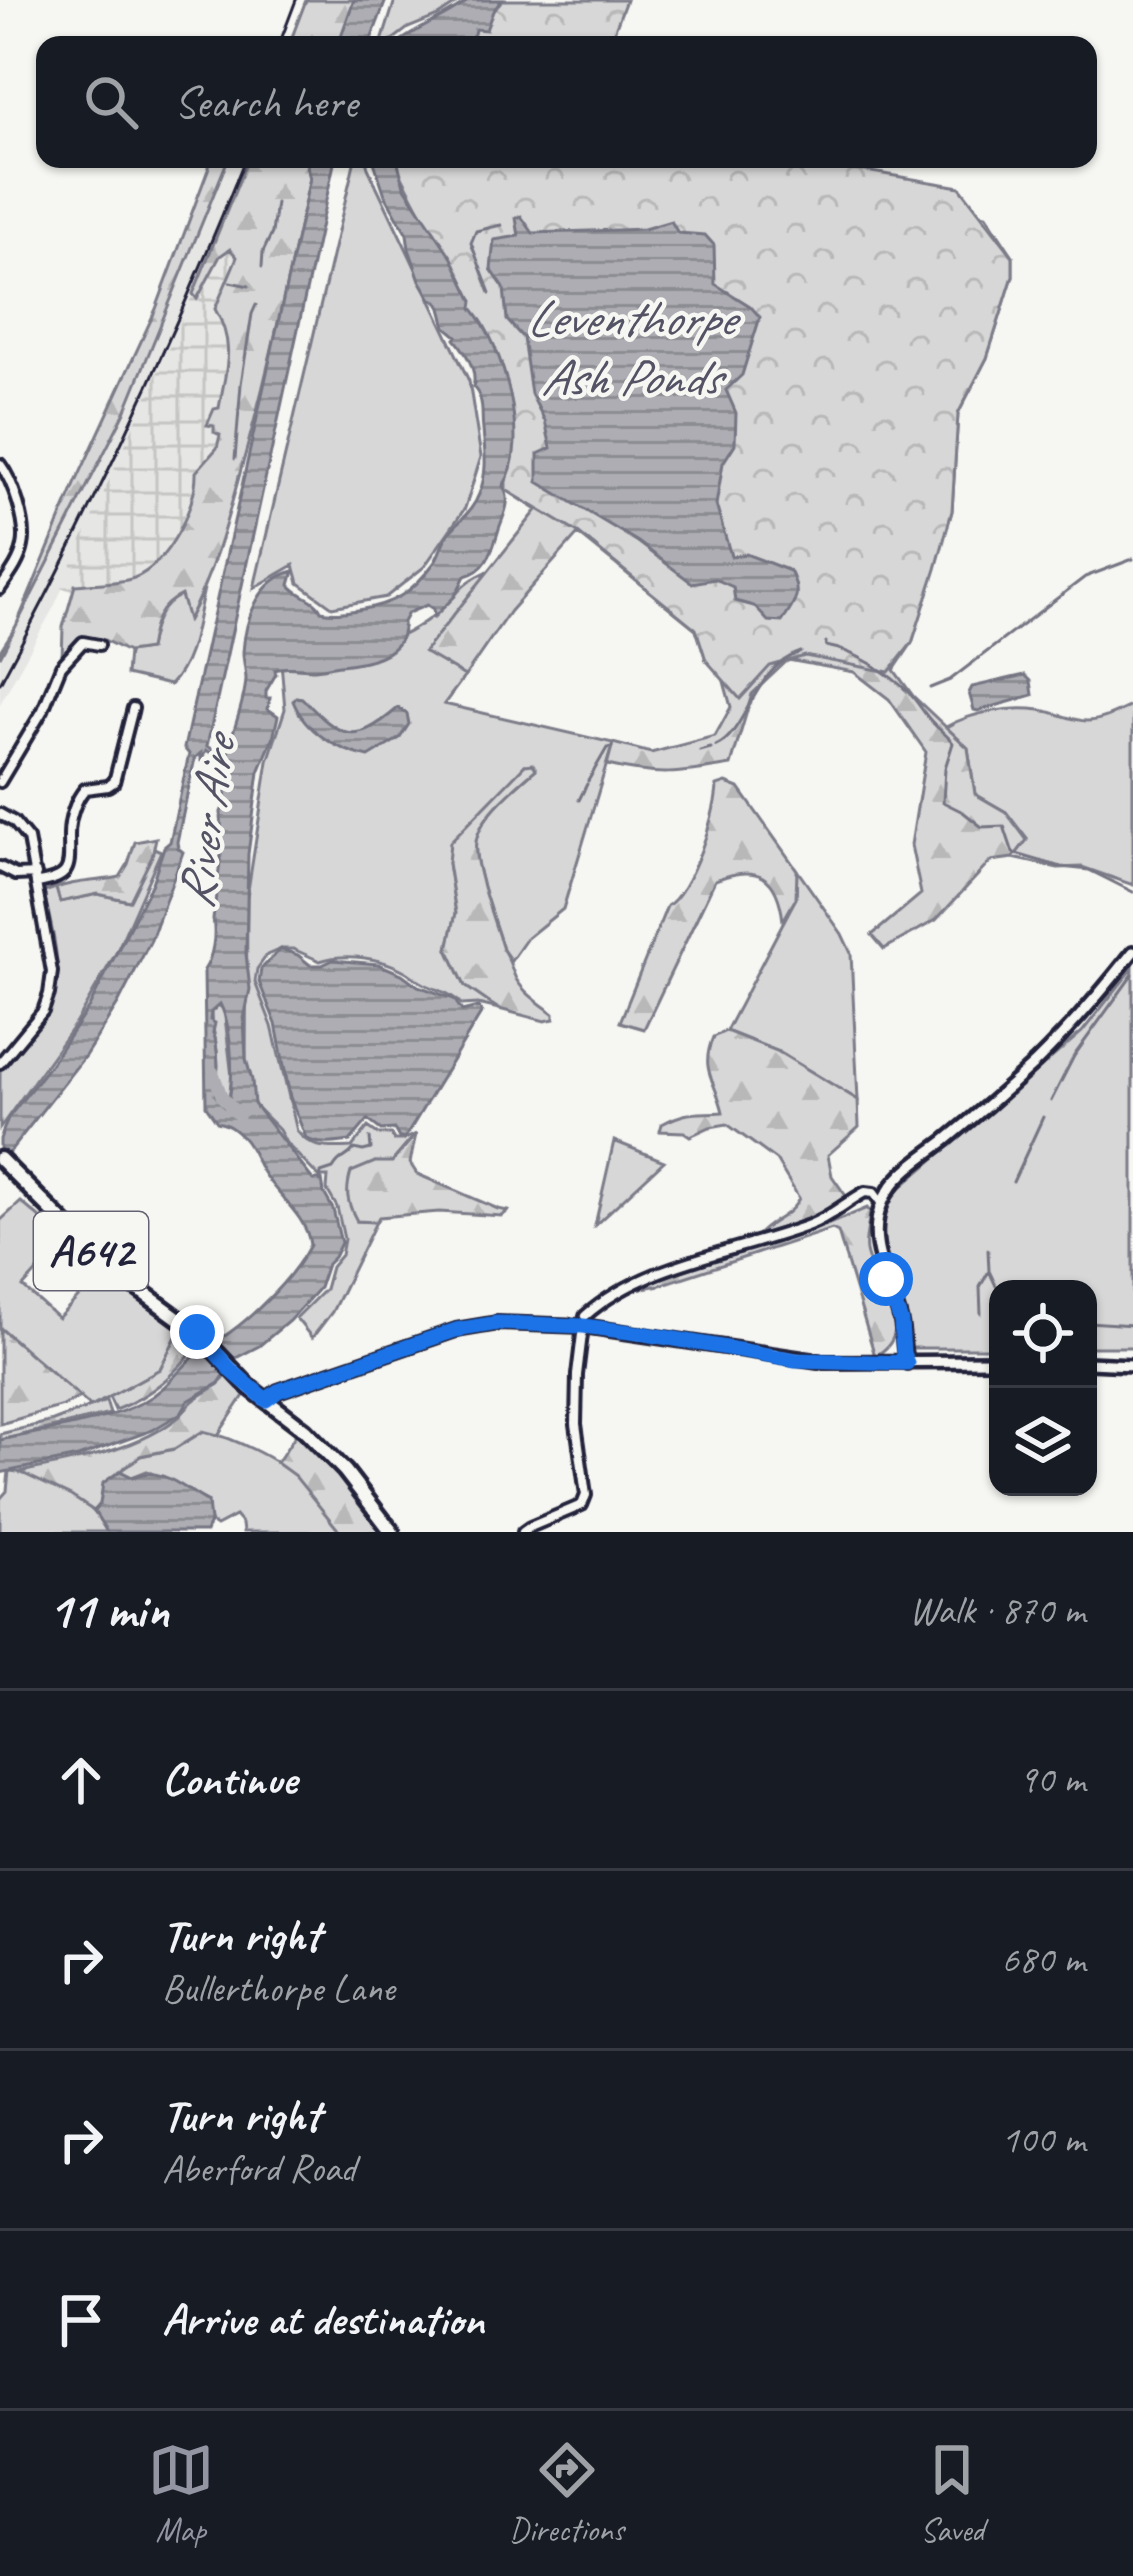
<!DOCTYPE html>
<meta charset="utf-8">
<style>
:root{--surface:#171b24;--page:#20242c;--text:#f1f3f6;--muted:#9ea1a6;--line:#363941;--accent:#9495a2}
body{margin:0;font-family:Caveat,sans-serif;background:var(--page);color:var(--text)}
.controls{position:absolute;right:36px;bottom:36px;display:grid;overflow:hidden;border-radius:24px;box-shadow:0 3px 9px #0004}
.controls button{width:108px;height:108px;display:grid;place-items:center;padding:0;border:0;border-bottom:3px solid var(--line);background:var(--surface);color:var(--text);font:60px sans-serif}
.stop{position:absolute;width:36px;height:36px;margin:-27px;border:9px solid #1a73e8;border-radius:50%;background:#fff}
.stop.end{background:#1a73e8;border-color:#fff;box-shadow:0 3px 12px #0008}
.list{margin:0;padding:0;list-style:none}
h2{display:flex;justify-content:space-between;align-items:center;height:156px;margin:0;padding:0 48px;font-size:51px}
h2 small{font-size:39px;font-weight:400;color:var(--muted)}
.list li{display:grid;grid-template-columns:78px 1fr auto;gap:36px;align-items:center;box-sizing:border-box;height:180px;padding:0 48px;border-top:3px solid var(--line)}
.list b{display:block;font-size:45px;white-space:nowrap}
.list p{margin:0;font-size:39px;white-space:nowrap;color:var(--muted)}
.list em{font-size:39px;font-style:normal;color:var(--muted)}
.icon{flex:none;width:66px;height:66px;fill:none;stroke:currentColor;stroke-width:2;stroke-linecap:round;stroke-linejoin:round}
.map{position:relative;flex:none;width:1133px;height:1532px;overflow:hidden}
.search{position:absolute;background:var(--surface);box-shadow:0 3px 9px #0004;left:36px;right:36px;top:36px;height:132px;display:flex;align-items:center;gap:30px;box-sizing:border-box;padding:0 42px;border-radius:24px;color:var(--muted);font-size:45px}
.sheet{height:876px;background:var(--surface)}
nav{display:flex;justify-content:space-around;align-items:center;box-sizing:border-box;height:168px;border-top:3px solid var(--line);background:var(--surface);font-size:33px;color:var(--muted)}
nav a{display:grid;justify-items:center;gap:6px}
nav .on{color:var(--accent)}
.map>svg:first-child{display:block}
.built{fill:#e6e6e4}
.industrial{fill:url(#industrial-grid)}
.green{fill:#d7d7d7;stroke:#7c7c89;stroke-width:3}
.forest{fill:url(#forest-firs);stroke:#7c7c89;stroke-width:3}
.park{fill:url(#park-crowns);stroke:#7c7c89;stroke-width:3}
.water{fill:url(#water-rules);stroke:#757583;stroke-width:3;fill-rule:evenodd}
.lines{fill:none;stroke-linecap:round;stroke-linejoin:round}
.stream{stroke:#757583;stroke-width:3}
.river{stroke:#adadb3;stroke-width:12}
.minor-casing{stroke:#22223b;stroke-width:16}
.tertiary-casing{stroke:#22223b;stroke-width:18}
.primary-casing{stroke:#22223b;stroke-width:21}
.minor{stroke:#f6f6f2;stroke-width:8}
.tertiary{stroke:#f6f6f2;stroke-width:9}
.primary{stroke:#f6f6f2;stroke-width:12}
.rail{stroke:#22223b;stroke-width:3}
.route{stroke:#1a73e8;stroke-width:15}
.labels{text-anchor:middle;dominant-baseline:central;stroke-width:9;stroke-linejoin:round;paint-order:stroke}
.shield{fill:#f6f6f2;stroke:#626272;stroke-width:3}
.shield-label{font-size:45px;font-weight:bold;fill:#22223b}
.water-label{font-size:51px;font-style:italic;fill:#535365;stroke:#f6f6f2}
</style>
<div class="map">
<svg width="1133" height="1532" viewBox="0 0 1133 1532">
<defs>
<pattern id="industrial-grid" width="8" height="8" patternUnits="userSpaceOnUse" patternTransform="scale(3)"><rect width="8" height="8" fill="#e6e6e4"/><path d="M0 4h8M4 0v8" fill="none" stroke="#c5c5c4"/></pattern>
<pattern id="forest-firs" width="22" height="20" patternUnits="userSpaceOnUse" patternTransform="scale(3)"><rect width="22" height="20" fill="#d7d7d7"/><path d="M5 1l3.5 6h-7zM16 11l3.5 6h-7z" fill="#b8b8b9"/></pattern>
<pattern id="park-crowns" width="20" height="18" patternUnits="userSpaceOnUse" patternTransform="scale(3)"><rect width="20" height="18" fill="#d7d7d7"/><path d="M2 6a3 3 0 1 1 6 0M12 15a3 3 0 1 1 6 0" fill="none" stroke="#b8b8b9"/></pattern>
<pattern id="water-rules" width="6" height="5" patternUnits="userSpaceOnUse" patternTransform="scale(3)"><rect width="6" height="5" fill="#adadb3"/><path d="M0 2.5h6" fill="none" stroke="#8c8c93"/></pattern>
</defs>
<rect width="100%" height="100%" fill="#f6f6f2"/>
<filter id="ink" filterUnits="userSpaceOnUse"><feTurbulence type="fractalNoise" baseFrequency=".00833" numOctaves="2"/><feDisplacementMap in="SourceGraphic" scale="24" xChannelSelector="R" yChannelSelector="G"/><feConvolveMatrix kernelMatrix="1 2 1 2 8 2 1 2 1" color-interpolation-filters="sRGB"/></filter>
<g filter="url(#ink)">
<path class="built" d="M228,159h20l-55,135 -138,311 -55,99v-47l125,-244z"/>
<path class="industrial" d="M230,248l7,9 -22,52 13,22 -1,33 -11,59 4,12 -3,13 -21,24 1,16 -12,31 -20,35 -29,24 -61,7 -2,7 -12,-5 132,-293 5,4 22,-42z"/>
<path class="green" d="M395,0h67l-24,16 -30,12 -22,17h-5z
M355,159h11l2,9 101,213 12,76 -16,51 -41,59 -38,30 -54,10 -33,-24 -5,-18 -40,23z
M489,571l-64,80 40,25 -21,28 169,39 -50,166 -36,29 -16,23 -8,-11c-7,-26 -31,-84 -27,-109 5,-26 40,-55 59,-71l-10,-5 -77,98 8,50 -8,36 17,37 34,23 -21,-5 -16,1c-12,-14 -26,-14 -41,-23 -6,-3 -10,-8 -16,-11 -23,-13 -60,-19 -85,-10l-27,-12h-12l-14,6 -10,14 -2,13 17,44 25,105c14,19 33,17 55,16l16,-20 10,7h13l3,6h9l13,-6 -25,29 -16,-1 -18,59 19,1 -44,90 -20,26 -16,-20 29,-29 6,-22 10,-12 3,-16 -7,-32 -10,-17 1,-13h-9l-33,-34 -7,-13 -24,-24 -9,-25 1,-184 21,-136 17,-52 -4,-47c61,-8 108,-9 158,-51 21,-18 21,-28 50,-40z
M204,589c-8,33 -10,71 -34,96l-44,-10 2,-23 21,-3c4,-24 9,-42 32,-54l8,23z
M1133,705v180l-51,-18 -24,1 -45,-10 14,-19 -21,-27 -31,-18 -7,-46 -22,-21c26,-15 64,-21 94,-17 16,2 32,11 47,11 16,0 32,-10 46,-16z
M154,848l7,3 -45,102 -41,71 -75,104c0,-17 0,-41 0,-57 8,-24 46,-43 54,-76 9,-33 -4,-71 -10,-103l12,-4 4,14 38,-8 31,7z
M797,870l45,64 9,19 7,147 -81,-49 -51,-20 70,-133z
M1133,968v379h-45v-58h-90v59h-88c-1,-10 -2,-20 -4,-30 -11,-48 -39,-74 -12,-125l188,-161z
M218,1005l6,4 8,68 -4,29 -4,1 -9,-12c3,-16 4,-34 1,-52 -2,-11 -5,-20 -5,-31z
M614,1141l50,20 -69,64z
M21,1202l45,38 -43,47 35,31 47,-48 76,57 -21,42 -69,38 -91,-79v-107z
M204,1431c27,6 75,28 94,48 15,16 28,36 42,53h-97l-1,-8 -7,-8 -19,10 -6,-4 -3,-21 -60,-30 -15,6 -12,-6 20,-15 34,-7z
M9,1471c22,1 63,23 81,37 7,6 12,15 17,24h-107v-33l7,-8z"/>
<path class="forest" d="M306,0h48l-16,45h-49z
M212,159h16l-103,253 -109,214 -16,31v-6l16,-25 60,-144 80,-173z
M248,159h61l-2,7 3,12c-22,98 -42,198 -70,295 -14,51 -27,100 -52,147l-7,-25c-24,11 -28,30 -32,54l-21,3 -24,-12 -19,-3 -19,22 -4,1 1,-33 12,-42c18,-2 41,-1 59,-7 33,-12 63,-72 62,-106l21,-24 3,-13 -6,-3v-6l-7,-1 7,-16 5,-1c7,-39 17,-63 -4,-99l22,-52 -7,-8 -10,7 -23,43 -4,-5z
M398,159l565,51 23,5 27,41v20l-26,82 -29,56 -6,97 -40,132 -18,27 19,26 55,52 7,46 31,18 21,28 -14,18 -22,3 -55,59 -52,29 -12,-14 49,-41 -10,-49 15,-93 -37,-53 -35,-27 -66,-12 -36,34 -21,71c-53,9 -72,12 -124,0l6,-22 38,10 64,-17 16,-29 -9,-33 -16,-14 -10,-31 -118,-95 -68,77 -45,65 -41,-24 113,-142 -32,-21 8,-51 -60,-174 -52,-87z
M533,764l3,5c-19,17 -55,45 -60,72 -4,24 20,84 27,109 7,10 8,18 13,29 8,14 25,25 38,35v5l-9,2 -46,-12 -11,-7 -23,-16 -17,-37 8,-36 -8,-50 2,-21 75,-77z
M726,783l13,5 58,82 -1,28 -13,23c-5,-45 -25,-58 -68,-41l-71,149 -24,-7 47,-116c24,-15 49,-91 50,-120z
M156,838l-4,18 -22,45 -32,-7 -38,8 -4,-14c22,-8 42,-6 64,-11l8,-13 7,-22z
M726,1031l51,20 81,49 1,27 -31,28 4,21 14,20 -32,22 -56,17c12,-15 33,-18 41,-37l-23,-38 -49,-36 -17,3 -20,9 -6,-4 -24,-1 2,-7c26,-14 34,-10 61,-12 -7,-31 -24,-41 -10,-75z
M416,1134l-6,29 7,11 81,35 10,2 -6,5 -63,-4 -60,5 -3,5 -19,-1c-10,-18 -12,-29 -6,-49l24,-10h17z
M867,1208l3,4c-1,12 -6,28 -4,39 6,35 56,79 9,105l-37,-124 -6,-3 -172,56 -35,6 34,-13 163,-51z
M181,1327l20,15c-27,32 -46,52 -86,68l-6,-13 51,-28z
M0,1328l80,69 -17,9 -63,18z
M228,1373l19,18 -29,44 -15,-4 -29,18 -34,7 -36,27 -4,22 -6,6 -23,-15 -51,-24c53,-11 117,-21 160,-56 4,-4 7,-10 12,-14 13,-12 27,-13 36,-29z
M106,1401l4,13 -110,26v-6l53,-13z
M298,1431l49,54 38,47h-45l-45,-56 -18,-13z"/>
<path class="park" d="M492,0h134l-17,45h-156z
M393,159h308l165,12 94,16 53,69v20l-26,82 -29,56 -6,97 -16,58 -24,74 -23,29 -84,-16 -35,10 -30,33 -34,-39 -10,-31 -118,-96 -72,-43 -1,-95 -44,-107z"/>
<path class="water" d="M354,0h32l-17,45h-31z
M469,0h33l-9,11 -7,19 -11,-1 -1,5 -11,11h-68c23,-18 51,-27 74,-45z
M309,159h26l-128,587 13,7h8c5,-25 16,-48 18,-73 0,-9 -3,-19 -3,-28 2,-33 16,-73 51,-81l-4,14c8,11 27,14 31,26 13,3 24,1 37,-1 36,-6 54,-17 76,-47 5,-7 7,-17 12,-25 10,-16 26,-25 33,-44 9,-22 6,-41 4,-64 -2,-16 2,-31 -10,-43 5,-16 -8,-36 -18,-48l2,-3 -11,-9 -5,-19 -4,-7 -6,-2 -11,-19 -11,-31 -2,-15 -22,-39 -12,-36h24l7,27 48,72 21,43 -1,7c31,36 60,136 31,178 10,16 0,29 -5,46 -6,19 -10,38 -33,44l-10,20 -21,21 -1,-8 -6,-4 -19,8 -5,9c3,34 -36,40 -63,43 -10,1 -19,4 -28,4 -14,0 -25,-4 -37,1l1,4 -10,17v7h4l-2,11 10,7 -5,22 -14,34 -11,82 -2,100 4,35 -6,30 2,40 6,21 2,24 59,76h9l2,13 9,16 8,34 -7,14 -7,7 -8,24 -30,33 -30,25 -23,12 -17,25 -31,18 -7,12 -28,17 -75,27 -78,16v-33c47,-10 100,-16 143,-38 23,-12 36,-33 55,-49 10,-8 22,-13 31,-20 29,-21 64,-56 81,-88 -3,-29 -34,-50 -48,-74 -7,-11 -10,-24 -20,-34 -8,-8 -14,-13 -25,-15l-11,-16 -2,-136c9,-13 12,-35 9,-51l9,-73 -1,-34 4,-9 4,-36 -5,-11h-8l-10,-6 -5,12v-9l-6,5 -18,84 1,6 5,4 -32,88 -33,64 -33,52 -85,108v-25l8,-21 41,-52 40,-59 63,-124 12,-36 6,-5 19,-88 -5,-6 126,-570 -3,-12zM220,1004c13,25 14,74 8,102l-4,1 -9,-12c3,-16 4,-34 1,-51 -3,-20 -5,-1 -1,-21l-5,-3 1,-8z
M521,216l12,17 111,-4 27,-8 7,12 27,2 9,10 1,39 35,22 10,11 -18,58 -16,15 10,23 -1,31 -12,19 -7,42 15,51 15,-2 44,17c12,23 6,31 -8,51l-14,-1 -14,-15 -19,-5 -2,-14 -18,-8 -23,4 -54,-41 -100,-60v-28l13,-6 -6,-27 -14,-27 -8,-56 -16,-18 -3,-32 -13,-19 3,-29 25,-4 -3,-18z
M1025,675l6,6 2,14 -55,16 -4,-1 -5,-17 3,-6z
M296,697l6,1c38,39 51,49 96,10l9,6 2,10 -9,14 -31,19c-31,-6 -64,-26 -76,-56z
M281,949l17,6 12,10h12l11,-5 45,4 24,10 16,12 36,13 8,12 16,-4 4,5 -77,126h-6l-5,-9 -13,1 -13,-10 -18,21c-15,2 -32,5 -44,-3l-16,-41 -14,-73 -17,-42 2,-13z
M120,1471l12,6c30,-12 50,11 76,25l2,20 -4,10h-99l-13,-21 6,-7 3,-21z"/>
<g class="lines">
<path class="stream" d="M262,267l1,-15 9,-19 4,-30
M230,282l19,4
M490,293l-19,-50 5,-12 25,-6
M235,459l6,-75 11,-70 4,-9
M826,642v4c29,5 62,26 83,47 9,9 15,21 24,30 7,8 14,11 20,20l-8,25 -2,34 20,10 19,15 22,-1 9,27 48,14 28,3 44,22
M930,688l20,-8 135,-103 48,-18
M716,746c31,-13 37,-79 85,-94
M700,751l11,-3
M588,781l19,-33 5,-1
M579,800l8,-16
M1051,1101l23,-45 59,-82
M320,1182l1,-9 12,-4c8,-14 13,-9 21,-20l9,2 8,-2 -1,-11
M1013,1182l30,-65
M988,1250l1,21 9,19
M981,1314l-1,-27 9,-16
M1088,1322l45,3"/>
<path class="river" d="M213,1072l9,25 17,19"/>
<defs>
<path id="minor" d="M0,464c13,17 28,61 23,82 -3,16 -14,30 -23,43
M0,782l43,-72 18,-44 22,-24 16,3
M0,814l14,8 14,17 24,133 -3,22 -6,17 -43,52
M0,867l16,8 20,-1
M38,883c36,-6 31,-17 31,-48 0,-15 6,-35 16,-46l23,-3 6,-4 19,-74
M585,1316c61,-54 150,-63 224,-91 20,-7 37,-23 56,-33l9,1 8,11
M523,1532l7,-5 52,-22 4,-10 -10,-71 1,-49 6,-49"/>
<path id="tertiary" d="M907,1363c-5,-15 -3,-30 -7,-45 -10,-39 -35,-73 -18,-115 12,-29 41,-45 64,-63 31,-25 61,-51 90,-78 35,-34 67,-72 97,-110
M1088,1363l45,2
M266,1400l12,-9 178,-61 42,-7 85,3 242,36 173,-1"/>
<path id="primary" d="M0,1159l107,107 90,66 52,55 56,43 40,41 47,61"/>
</defs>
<use href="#minor" class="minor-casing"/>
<use href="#tertiary" class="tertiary-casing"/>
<use href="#primary" class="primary-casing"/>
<use href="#minor" class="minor"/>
<use href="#tertiary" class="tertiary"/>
<use href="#primary" class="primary"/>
<path class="rail" d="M279,45l17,-45
M0,683c92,-170 173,-344 245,-524"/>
</g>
</g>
<g class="lines" filter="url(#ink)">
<path class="route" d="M197,1332l35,39 34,29 12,-9 178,-61 42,-7 85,3 63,8 150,26 111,3 -4,-10 -2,-31 -15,-43"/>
</g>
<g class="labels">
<rect class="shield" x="34" y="1212" width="114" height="78" rx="9"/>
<g class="shield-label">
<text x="91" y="1251">A642</text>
</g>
<g class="water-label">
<text x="630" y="318">Leventhorpe<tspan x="630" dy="59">Ash Ponds</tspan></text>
<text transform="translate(206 823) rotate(-82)">River Aire</text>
</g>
</g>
</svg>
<div class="controls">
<button><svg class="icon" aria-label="locate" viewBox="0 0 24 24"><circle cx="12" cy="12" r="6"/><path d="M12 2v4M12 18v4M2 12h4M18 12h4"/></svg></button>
<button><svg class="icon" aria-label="layers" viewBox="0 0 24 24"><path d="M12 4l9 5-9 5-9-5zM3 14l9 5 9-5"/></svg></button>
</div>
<div class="stop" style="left:886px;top:1279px"></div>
<div class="stop end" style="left:197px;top:1332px"></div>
<div class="search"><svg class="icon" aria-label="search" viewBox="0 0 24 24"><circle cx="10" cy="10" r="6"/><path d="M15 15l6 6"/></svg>Search here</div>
</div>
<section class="sheet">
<h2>11 min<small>Walk · 870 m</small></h2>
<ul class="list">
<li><svg class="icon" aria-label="ahead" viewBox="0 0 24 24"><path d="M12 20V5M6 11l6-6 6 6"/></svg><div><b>Continue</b></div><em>90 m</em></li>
<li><svg class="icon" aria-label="right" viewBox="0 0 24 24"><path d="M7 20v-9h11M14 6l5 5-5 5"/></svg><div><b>Turn right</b><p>Bullerthorpe Lane</p></div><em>680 m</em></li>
<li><svg class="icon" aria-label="right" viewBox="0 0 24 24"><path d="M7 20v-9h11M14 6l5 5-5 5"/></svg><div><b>Turn right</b><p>Aberford Road</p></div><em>100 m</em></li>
<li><svg class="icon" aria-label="arrive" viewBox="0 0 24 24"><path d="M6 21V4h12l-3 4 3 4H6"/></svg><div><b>Arrive at destination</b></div></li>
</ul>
</section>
<nav>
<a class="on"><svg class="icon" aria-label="map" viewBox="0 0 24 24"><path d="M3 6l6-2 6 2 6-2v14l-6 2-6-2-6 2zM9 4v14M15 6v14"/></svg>Map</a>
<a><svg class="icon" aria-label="directions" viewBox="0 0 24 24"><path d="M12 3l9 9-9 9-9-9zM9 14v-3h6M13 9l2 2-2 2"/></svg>Directions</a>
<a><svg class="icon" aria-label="saved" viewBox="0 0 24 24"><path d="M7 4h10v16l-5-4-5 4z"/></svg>Saved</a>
</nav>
